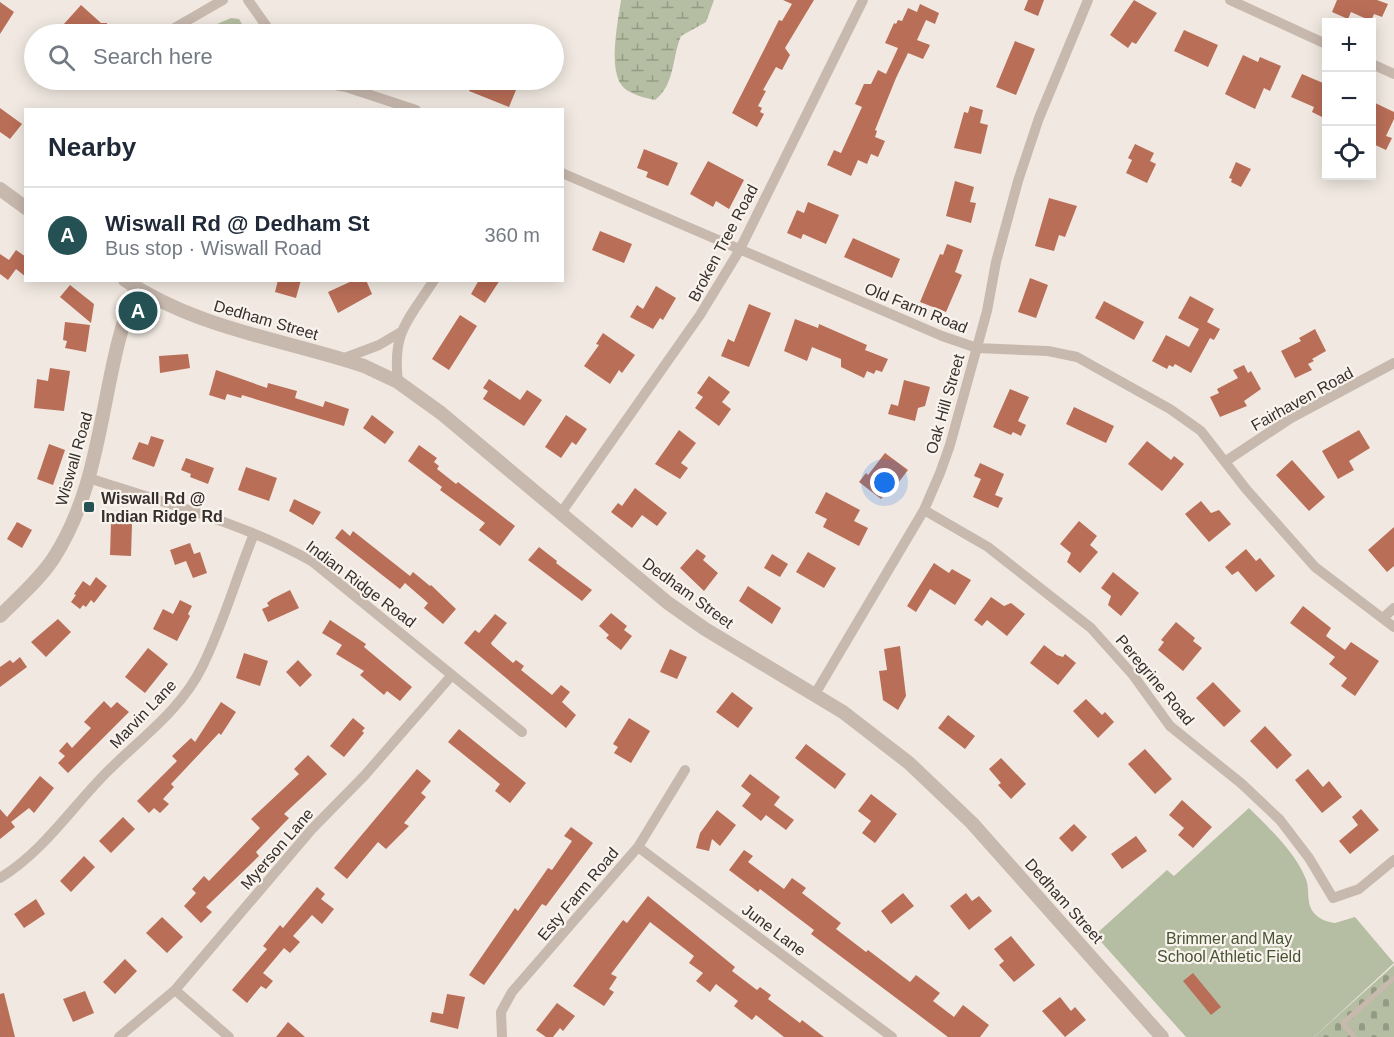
<!DOCTYPE html>
<meta charset="utf-8">
<style>
:root{--surface:#fff;--page:#f2f2f3;--text:#1f2937;--muted:#747a83;--line:#e0e1e3;--accent:#255154}
body{margin:0;font-family:Arial,sans-serif;background:var(--page);color:var(--text)}
.controls{position:absolute;right:18px;top:18px;display:grid;overflow:hidden;border-radius:0px;box-shadow:0 3px 15px #0003}
.controls button{width:54px;height:54px;display:grid;place-items:center;padding:0;border:0;border-bottom:2px solid var(--line);background:var(--surface);color:var(--text);font:30px sans-serif}
.you{position:absolute;left:885px;top:483px;width:21px;height:21px;margin:-15px;border:4px solid #fff;border-radius:50%;background:#1a73e8;box-shadow:0 0 0 9px #1a73e833}
.badge{display:grid;place-items:center;width:39px;height:39px;border-radius:50%;background:var(--accent);color:#fff;font-size:20px;font-weight:700}
.pin{position:absolute;translate:-50% -50%;border:3px solid #fff;box-shadow:0 2px 6px #0006}
.list{margin:0;padding:0;list-style:none}
h2{display:flex;justify-content:space-between;align-items:center;height:78px;margin:0;padding:0 24px;font-size:26px}
h2 small{font-size:20px;font-weight:400;color:var(--muted)}
.list li{display:grid;grid-template-columns:39px 1fr auto;gap:18px;align-items:center;box-sizing:border-box;height:96px;padding:0 24px;border-top:2px solid var(--line)}
.list b{display:block;font-size:22px;white-space:nowrap}
.list p{margin:0;font-size:20px;white-space:nowrap;color:var(--muted)}
.list em{font-size:20px;font-style:normal;color:var(--muted)}
.icon{flex:none;width:33px;height:33px;fill:none;stroke:currentColor;stroke-width:2;stroke-linecap:round;stroke-linejoin:round}
.map{position:relative;flex:none;width:1394px;height:1037px;overflow:hidden}
.search{position:absolute;background:var(--surface);box-shadow:0 3px 15px #0003;left:24px;top:24px;width:540px;height:66px;display:flex;align-items:center;gap:15px;box-sizing:border-box;padding:0 21px;border-radius:33px;color:var(--muted);font-size:22px}
.panel{position:absolute;background:var(--surface);box-shadow:0 3px 15px #0003;left:24px;top:108px;width:540px;height:174px;border-radius:0px}
.map>svg:first-child{display:block}
.green{fill:#b5bea2}
.wetland{fill:url(#wetland-marsh)}
.cemetery{fill:url(#cemetery-stones)}
.building{fill:#b96e57}
.lines{fill:none;stroke-linecap:round;stroke-linejoin:round}
.service{stroke:#c8b9ae;stroke-width:5}
.minor{stroke:#c8b9ae;stroke-width:10}
.tertiary{stroke:#c8b9ae;stroke-width:14}
.poi-dot{fill:#255154;stroke:#f9f3ed;stroke-width:2}
.labels{text-anchor:middle;dominant-baseline:central;stroke-width:4.5;stroke-linejoin:round;paint-order:stroke}
.street-label{font-size:16px;fill:#372f2b;stroke:#f9f3ed}
.poi-label{font-size:16px;font-weight:bold;fill:#372f2b;stroke:#f9f3ed;text-anchor:start}
.park-label{font-size:16px;fill:#475332;stroke:#f9f3ed}
</style>
<div class="map">
<svg width="1394" height="1037" viewBox="0 0 1394 1037">
<defs>
<pattern id="wetland-marsh" width="20" height="14" patternUnits="userSpaceOnUse" patternTransform="scale(1.5)"><rect width="20" height="14" fill="#b5bea2"/><path d="M1 5h8M5 5V1M11 12h8M15 12V8" fill="none" stroke="#949b84"/></pattern>
<pattern id="cemetery-stones" width="16" height="16" patternUnits="userSpaceOnUse" patternTransform="scale(1.5)"><rect width="16" height="16" fill="#b5bea2"/><path d="M2 7V4a2 2 0 0 1 4 0v3zM10 15v-3a2 2 0 0 1 4 0v3z" fill="#949b84"/></pattern>
</defs>
<rect width="100%" height="100%" fill="#f1e9e1"/>
<path class="green" d="M231,18l8,1 9,15h-54z
M1249,808c19,19 45,43 56,69 6,12 0,25 9,36 5,6 13,9 21,10l20,-6 39,46 -80,74h-128l-91,-102 72,-65 7,6z"/>
<path class="wetland" d="M621,0h93l-8,22 -25,14c-9,21 -6,49 -26,64 -9,-2 -23,-5 -31,-12 -17,-16 -6,-66 -3,-88z"/>
<path class="cemetery" d="M1394,965v72h-80z"/>
<path class="building" d="M783,0h31l-29,48 5,7 -8,15 -6,-3 -13,23 3,1 -8,15 4,2 -2,4 4,2 -7,13 -25,-14 47,-93 3,1 10,-17z
M1028,0h16l-6,16 -14,-6z
M1134,0l23,13 -21,31 -4,-2 -4,6 -18,-13z
M1337,0h40l11,4 -6,13 -8,-3 -3,7 -20,-9 -3,7 -16,-7z
M0,2l14,10 -14,22z
M920,4l19,9 -4,11 -9,-4 -9,20 13,5 -7,14 -15,-6 -12,25 -21,52 2,1 -2,6 10,4 -7,16 -7,-3 -4,10 -9,-4 -7,16 -24,-11 7,-15 7,3 21,-46 -7,-3 9,-20h7l7,-14 8,4 12,-26 -13,-5 9,-20 2,1 2,-4 4,1 6,-13 9,4z
M81,5l20,18h6v11h-33l-11,-9z
M1184,30l34,15 -10,22 -34,-16z
M1015,41l20,8 -19,46 -20,-8z
M1243,55l15,7 2,-5 21,9 -11,25 -6,-3 -9,21 -30,-15z
M1302,74l21,9 -1,4 4,2v30l-14,-7 2,-5 -23,-10z
M474,80h17l25,10 -7,17 -40,-16z
M1371,101l23,11v7l-8,17 6,2 -6,12 -15,-7z
M970,106l13,4 -3,13 8,2 -7,29 -27,-6 10,-36 4,1z
M0,108l22,16 -12,15 -10,-7z
M1135,144l19,9 -4,8 6,3 -9,19 -21,-10 6,-13 -4,-2z
M644,149l34,14 -10,23 -22,-9 2,-5 -11,-4z
M708,161l36,19 -15,29 -13,-8 -3,6 -23,-13z
M1236,162l15,7 -10,18 -10,-5 1,-3 -3,-1z
M955,181l19,6 -4,15 6,1 -5,20 -25,-7z
M1049,198l28,8 -12,31 -6,-2 -5,16 -19,-5z
M808,202l31,13 -13,29 -23,-10 -2,5 -14,-6 10,-23 7,3z
M600,231l32,13 -8,19 -32,-13z
M853,238l47,21 -8,19 -48,-21z
M947,244l16,6 -8,22 7,3 -16,37 -26,-10 20,-48 3,1z
M16,250l10,7v20l-10,-8 -8,11 -8,-6v-20l9,6z
M1030,278l18,7 -12,33 -18,-6z
M278,280h23l-5,18 -21,-6z
M354,280h12l6,14 -34,19 -10,-21z
M479,280h21l-15,23 -14,-9z
M70,285l24,19 -3,19 -31,-26z
M656,286l20,12 -13,22 -3,-2 -7,11 -23,-12 7,-12 6,4z
M1190,296l24,13 -7,13 13,7 -6,11 -4,-2 -19,35 -16,-9 -2,3 -4,-2 -2,4 -15,-8 14,-26 23,12 10,-18 -21,-11z
M1104,301l40,21 -10,18 -39,-22z
M749,304l22,9 -22,54 -28,-11 7,-17 6,3z
M460,315l17,11 -28,44 -17,-11z
M795,319l23,9 1,-4 48,21 -2,5 23,9 -6,13 -6,-2 -2,4 -7,-3 -3,7 -23,-11v-8l-29,-12 -5,14 -23,-10z
M65,322l25,3 -4,27 -21,-4 2,-7 -4,-1z
M1315,329l11,22 -14,8 2,2 -6,3 4,6 -17,8 -14,-27 20,-10 -2,-3z
M603,333l32,22 -13,18 -3,-3 -9,14 -26,-18 15,-21 -3,-1z
M188,354l2,14 -30,5 -1,-17z
M1244,365l4,8 3,-2 10,18 -17,12 3,5 -27,11 -10,-20 9,-4 -2,-4 21,-11 -5,-8z
M50,368l20,3 -6,40 -30,-3 3,-29 11,2z
M216,370l51,18 1,-5 29,8 -2,7 28,9 2,-6 24,8 -5,17 -102,-31 -1,3 -14,-4 -2,6 -16,-5z
M709,376l21,16 -8,10 9,7 -12,17 -24,-18 8,-11 -6,-4z
M489,379l31,21 7,-10 15,10 -18,26 -41,-27 5,-8 -5,-3z
M904,380l26,7 -5,19 -7,2 -3,13 -27,-7 3,-10 7,2z
M1010,389l19,8 -11,24 8,4 -5,11 -8,-4 -2,3 -18,-8z
M1074,407l40,19 -8,17 -40,-19z
M372,415l22,17 -9,12 -22,-16z
M566,415l21,14 -11,16 -4,-3 -11,16 -16,-11z
M679,430l17,13 -15,20 7,5 -8,11 -25,-15z
M1359,430l11,18 -21,13 5,9 -16,9 -16,-28z
M151,436l13,4 -10,27 -22,-8 7,-17 9,3z
M1147,441l24,19 3,-4 10,8 -22,27 -34,-27z
M49,444l16,6 -12,35 -16,-6z
M419,445l18,13 -3,4 5,4 -2,3 19,15 2,-2 57,44 -15,20 -21,-16 6,-7 -45,-33 2,-3 -34,-26z
M885,453l23,17 -13,17 -3,-2 -11,14 -22,-17 7,-9 2,2z
M186,458l28,10 -6,16 -18,-7 1,-3 -10,-4z
M1292,460l33,37 -16,14 -33,-36z
M980,463l24,11 -9,21 8,3 -5,10 -25,-11 8,-18 -7,-3z
M246,467l31,11 -8,23 -31,-11z
M635,488l32,25 -10,13 -15,-11 -10,13 -21,-16 7,-9 4,3z
M826,492l34,18 -6,11 14,7 -9,18 -36,-19 4,-8 -12,-6z
M294,499l27,13 -8,13 -24,-14z
M1201,501l10,12 8,-3 12,14 -22,18 -24,-28z
M1079,521l18,15 -7,9 8,7 -18,21 -13,-11 4,-9 -11,-9z
M17,522l15,8 -10,18 -15,-9z
M111,523l21,1 -1,32 -21,-1z
M1394,527v39l-7,6 -19,-22z
M342,529l8,7 3,-5 57,45 3,-4 17,14 1,-1 25,24 -13,15 -19,-16 4,-5 -23,-20 -5,6 -65,-51z
M190,543l4,11 6,-2 7,21 -14,5 -7,-17 -11,4 -5,-15z
M539,547l18,14 -1,2 36,27 -10,11 -54,-41z
M697,549l9,7 -3,4 15,13 -14,18 -24,-23z
M1246,549l10,12 4,-3 15,18 -19,16 -18,-21 -6,4 -7,-8z
M808,552l28,16 -12,20 -28,-16z
M772,554l16,10 -8,13 -16,-9z
M934,563l15,10 3,-4 19,11 -16,25 -25,-16 -14,23 -9,-6z
M1113,572l26,21 -18,23 -13,-11 3,-9 -10,-8z
M96,577l11,9 -13,17 -3,-3 -5,7 -3,-2 -3,4 -9,-7 5,-7 -2,-1 9,-13 7,5z
M748,586l33,22 -9,16 -33,-23z
M290,590l9,18 -31,14 -6,-13 7,-3 -2,-3 5,-4z
M991,597l13,9 7,-3 14,11 -18,22 -20,-16 -5,6 -8,-6z
M180,600l12,6 -4,8 2,2 -13,25 -24,-12 10,-20 10,5z
M1303,606l28,22 -5,8 19,14 6,-8 28,19 -24,35 -14,-10 6,-8 -18,-14 6,-7 -45,-34z
M611,613l16,13 -3,4 8,6 -11,14 -15,-12 3,-3 -10,-9z
M495,614l12,9 -16,20 1,2 21,18 3,-3 8,6 -3,4 31,25 9,-10 9,7 -8,10 14,13 -10,13 -102,-85 11,-13 4,3z
M58,619l13,13 -25,25 -15,-15z
M330,620l36,24 -2,3 48,40 -12,14 -13,-10 -3,4 -24,-20 4,-4 -28,-17 6,-9 -20,-12z
M1176,622l19,16 -2,3 9,7 -19,23 -25,-21 6,-8 -3,-2z
M1044,645l13,10 6,2 2,-3 11,9 -18,22 -28,-22z
M900,646l6,50 -8,14 -15,-10 -4,-29 8,-1 -3,-21z
M148,648l20,16 -23,29 -20,-16z
M670,649l17,8 -10,22 -17,-7z
M244,653l24,8 -8,25 -24,-8z
M20,657l7,10 -27,20v-20l10,-7 3,3z
M298,660l14,15 -12,12 -14,-15z
M1213,682l28,29 -17,16 -28,-29z
M732,692l21,16 -15,20 -22,-16z
M1086,699l16,16 3,-3 9,10 -16,16 -25,-27z
M104,701l7,7 6,-6 12,10 -61,61 -10,-10 7,-7 -6,-5 8,-9 5,6 19,-20 -7,-6z
M221,702l15,10 -15,23 -2,-2 -48,51 3,3 -11,12 6,5 -9,9 -6,-5 -5,5 -12,-12 40,-40 -5,-5 19,-18 4,4z
M948,715l27,21 -10,13 -27,-21z
M353,718l12,10 -3,3 2,2 -20,24 -14,-11z
M629,718l21,13 -19,32 -17,-10 4,-6 -5,-3z
M1265,726l27,29 -15,14 -27,-28z
M459,729l67,54 -16,20 -15,-12 5,-7 -52,-42z
M806,744l40,30 -11,15 -40,-31z
M1145,749l27,30 -17,15 -27,-30z
M308,755l19,19 -43,40 5,4 -33,34 3,4 -53,51 6,5 -11,11 -17,-17 12,-13 -4,-4 12,-13 5,5 51,-53 -9,-9 48,-45 -5,-5z
M1001,758l25,26 -15,15 -13,-14 3,-2 -12,-14z
M417,769l14,12 -10,12 5,4 -22,26 5,3 -23,23 -8,-7 -31,37 -13,-11z
M1308,769l15,18 6,-6 13,16 -20,16 -27,-33z
M750,774l30,23 -6,8 20,15 -8,10 -20,-15 -5,6 -19,-15 9,-12 -10,-8z
M40,776l14,12 -20,25 -5,-5 -18,14 4,5 -15,12v-30l7,8z
M871,794l26,20 -22,29 -13,-10 9,-12 -13,-10z
M1182,800l30,27 -19,21 -15,-13 6,-7 -15,-13z
M1361,809l18,21 -29,24 -11,-13 19,-16 -6,-8z
M717,810l19,15 -16,21 -8,-7 -3,12 -13,-3 4,-15z
M123,817l12,12 -24,24 -12,-12z
M1074,824l13,13 -15,15 -13,-14z
M571,827l22,16 -47,63 -4,-2 -58,81 -15,-10 46,-67 3,3 30,-43 4,2 20,-29 -8,-5z
M1136,836l11,15 -25,18 -11,-15z
M744,850l9,6 -5,6 36,27 8,-11 14,10 -4,5 39,30 -5,6 30,23 2,-2 42,32 6,-7 24,18 -7,8 21,16 9,-12 26,20 -9,12h-32l-137,-103 3,-4 -54,-41 -2,3 -29,-22z
M84,856l11,11 -24,25 -11,-11z
M317,887l8,7 -4,5 13,10 -12,15 -10,-9 -19,21 7,6 -10,11 -6,-5 -21,25 10,8 -7,8 -5,-3 -14,17 -15,-13 35,-41 -4,-3 17,-21 3,3z
M903,893l11,13 -23,18 -10,-13z
M966,893l6,8 7,-5 13,15 -23,19 -19,-24z
M648,896l87,71 -3,4 25,19 3,-3 11,8 -3,4 32,24 2,-3 22,17h-40l-28,-22 -4,5 -18,-14 4,-5 -22,-17 -6,8 -14,-11 7,-8 -14,-10 5,-7 -44,-34 -39,52 6,3 -8,12 5,3 -10,14 -31,-20 50,-66 4,3z
M36,899l9,15 -21,14 -10,-14z
M162,917l21,20 -16,16 -21,-20z
M1011,936l24,29 -21,17 -15,-17 5,-4 -10,-12z
M125,959l12,12 -22,23 -12,-12z
M1193,973l28,34 -10,8 -28,-34z
M85,991l9,22 -21,9 -10,-23z
M4,993l11,44h-15v-43z
M447,994l18,3 -7,32 -28,-7 2,-10 11,2z
M1060,997l11,14 4,-4 11,13 -21,17 -23,-26z
M557,1003l18,13 -12,15 -3,-3 -7,9h-7l-10,-7z
M288,1022l17,15h-29z"/>
<g class="lines">
<path class="service" d="M1354,1037l-11,-14 51,-45"/>
<path class="minor" d="M248,0l24,34
M1230,0l96,44
M164,34l59,-34
M1372,64l22,10
M307,80l39,7 70,23
M562,173l380,163 35,12 71,3 29,6 93,52 31,22 45,58 69,78 79,60
M342,359l37,-14 22,-13
M398,382c-6,-51 10,-61 36,-102
M1226,461l65,-43 103,-55
M89,478c75,25 155,45 224,84l209,170
M924,510l64,37 103,81 42,47 37,51 72,58 38,36 29,38 24,40 26,-9 35,-29
M561,513l139,-198 39,-64 124,-251
M1383,618l11,-10
M815,694l109,-184 16,-37 10,-28 37,-134 9,-49 22,-81 21,-63 49,-118
M638,847l254,190
M0,878c44,-27 71,-70 107,-106 33,-33 74,-62 95,-105 21,-42 34,-89 52,-133
M175,990l54,47
M119,1037l56,-47 137,-161 53,-54 87,-100
M502,1037l-1,-25 11,-20 126,-145 47,-77"/>
<path class="tertiary" d="M0,189l26,19
M125,280c72,49 158,59 239,86l34,16 43,31 227,190 37,26 138,83 66,51 63,60 190,214
M0,616c18,-18 39,-36 53,-57 54,-83 46,-183 83,-271"/>
</g>
<rect class="poi-dot" x="83" y="501" width="12" height="12" rx="3"/>
<g class="labels">
<g class="street-label">
<text transform="translate(723 243) rotate(-62)">Broken Tree Road</text>
<text transform="translate(916 308) rotate(22)">Old Farm Road</text>
<text transform="translate(266 320) rotate(16)">Dedham Street</text>
<text transform="translate(1302 399) rotate(-29)">Fairhaven Road</text>
<text transform="translate(945 404) rotate(-74)">Oak Hill Street</text>
<text transform="translate(74 459) rotate(-74)">Wiswall Road</text>
<text transform="translate(361 584) rotate(37)">Indian Ridge Road</text>
<text transform="translate(688 593) rotate(36)">Dedham Street</text>
<text transform="translate(1155 680) rotate(50)">Peregrine Road</text>
<text transform="translate(143 714) rotate(-46)">Marvin Lane</text>
<text transform="translate(277 849) rotate(-49)">Myerson Lane</text>
<text transform="translate(578 894) rotate(-50)">Esty Farm Road</text>
<text transform="translate(1064 901) rotate(48)">Dedham Street</text>
<text transform="translate(774 930) rotate(37)">June Lane</text>
</g>
<g class="poi-label">
<text x="101" y="498">Wiswall Rd @<tspan x="101" dy="18">Indian Ridge Rd</tspan></text>
</g>
<g class="park-label">
<text x="1229" y="938">Brimmer and May<tspan x="1229" dy="18">School Athletic Field</tspan></text>
</g>
</g>
</svg>
<div class="controls">
<button>+</button>
<button>−</button>
<button><svg class="icon" aria-label="locate" viewBox="0 0 24 24"><circle cx="12" cy="12" r="6"/><path d="M12 2v4M12 18v4M2 12h4M18 12h4"/></svg></button>
</div>
<div class="you"></div>
<div class="pin badge" style="left:138px;top:311px">A</div>
<div class="search"><svg class="icon" aria-label="search" viewBox="0 0 24 24"><circle cx="10" cy="10" r="6"/><path d="M15 15l6 6"/></svg>Search here</div>
<section class="panel">
<h2>Nearby<small></small></h2>
<ul class="list">
<li><span class="badge">A</span><div><b>Wiswall Rd @ Dedham St</b><p>Bus stop · Wiswall Road</p></div><em>360 m</em></li>
</ul>
</section>
</div>
